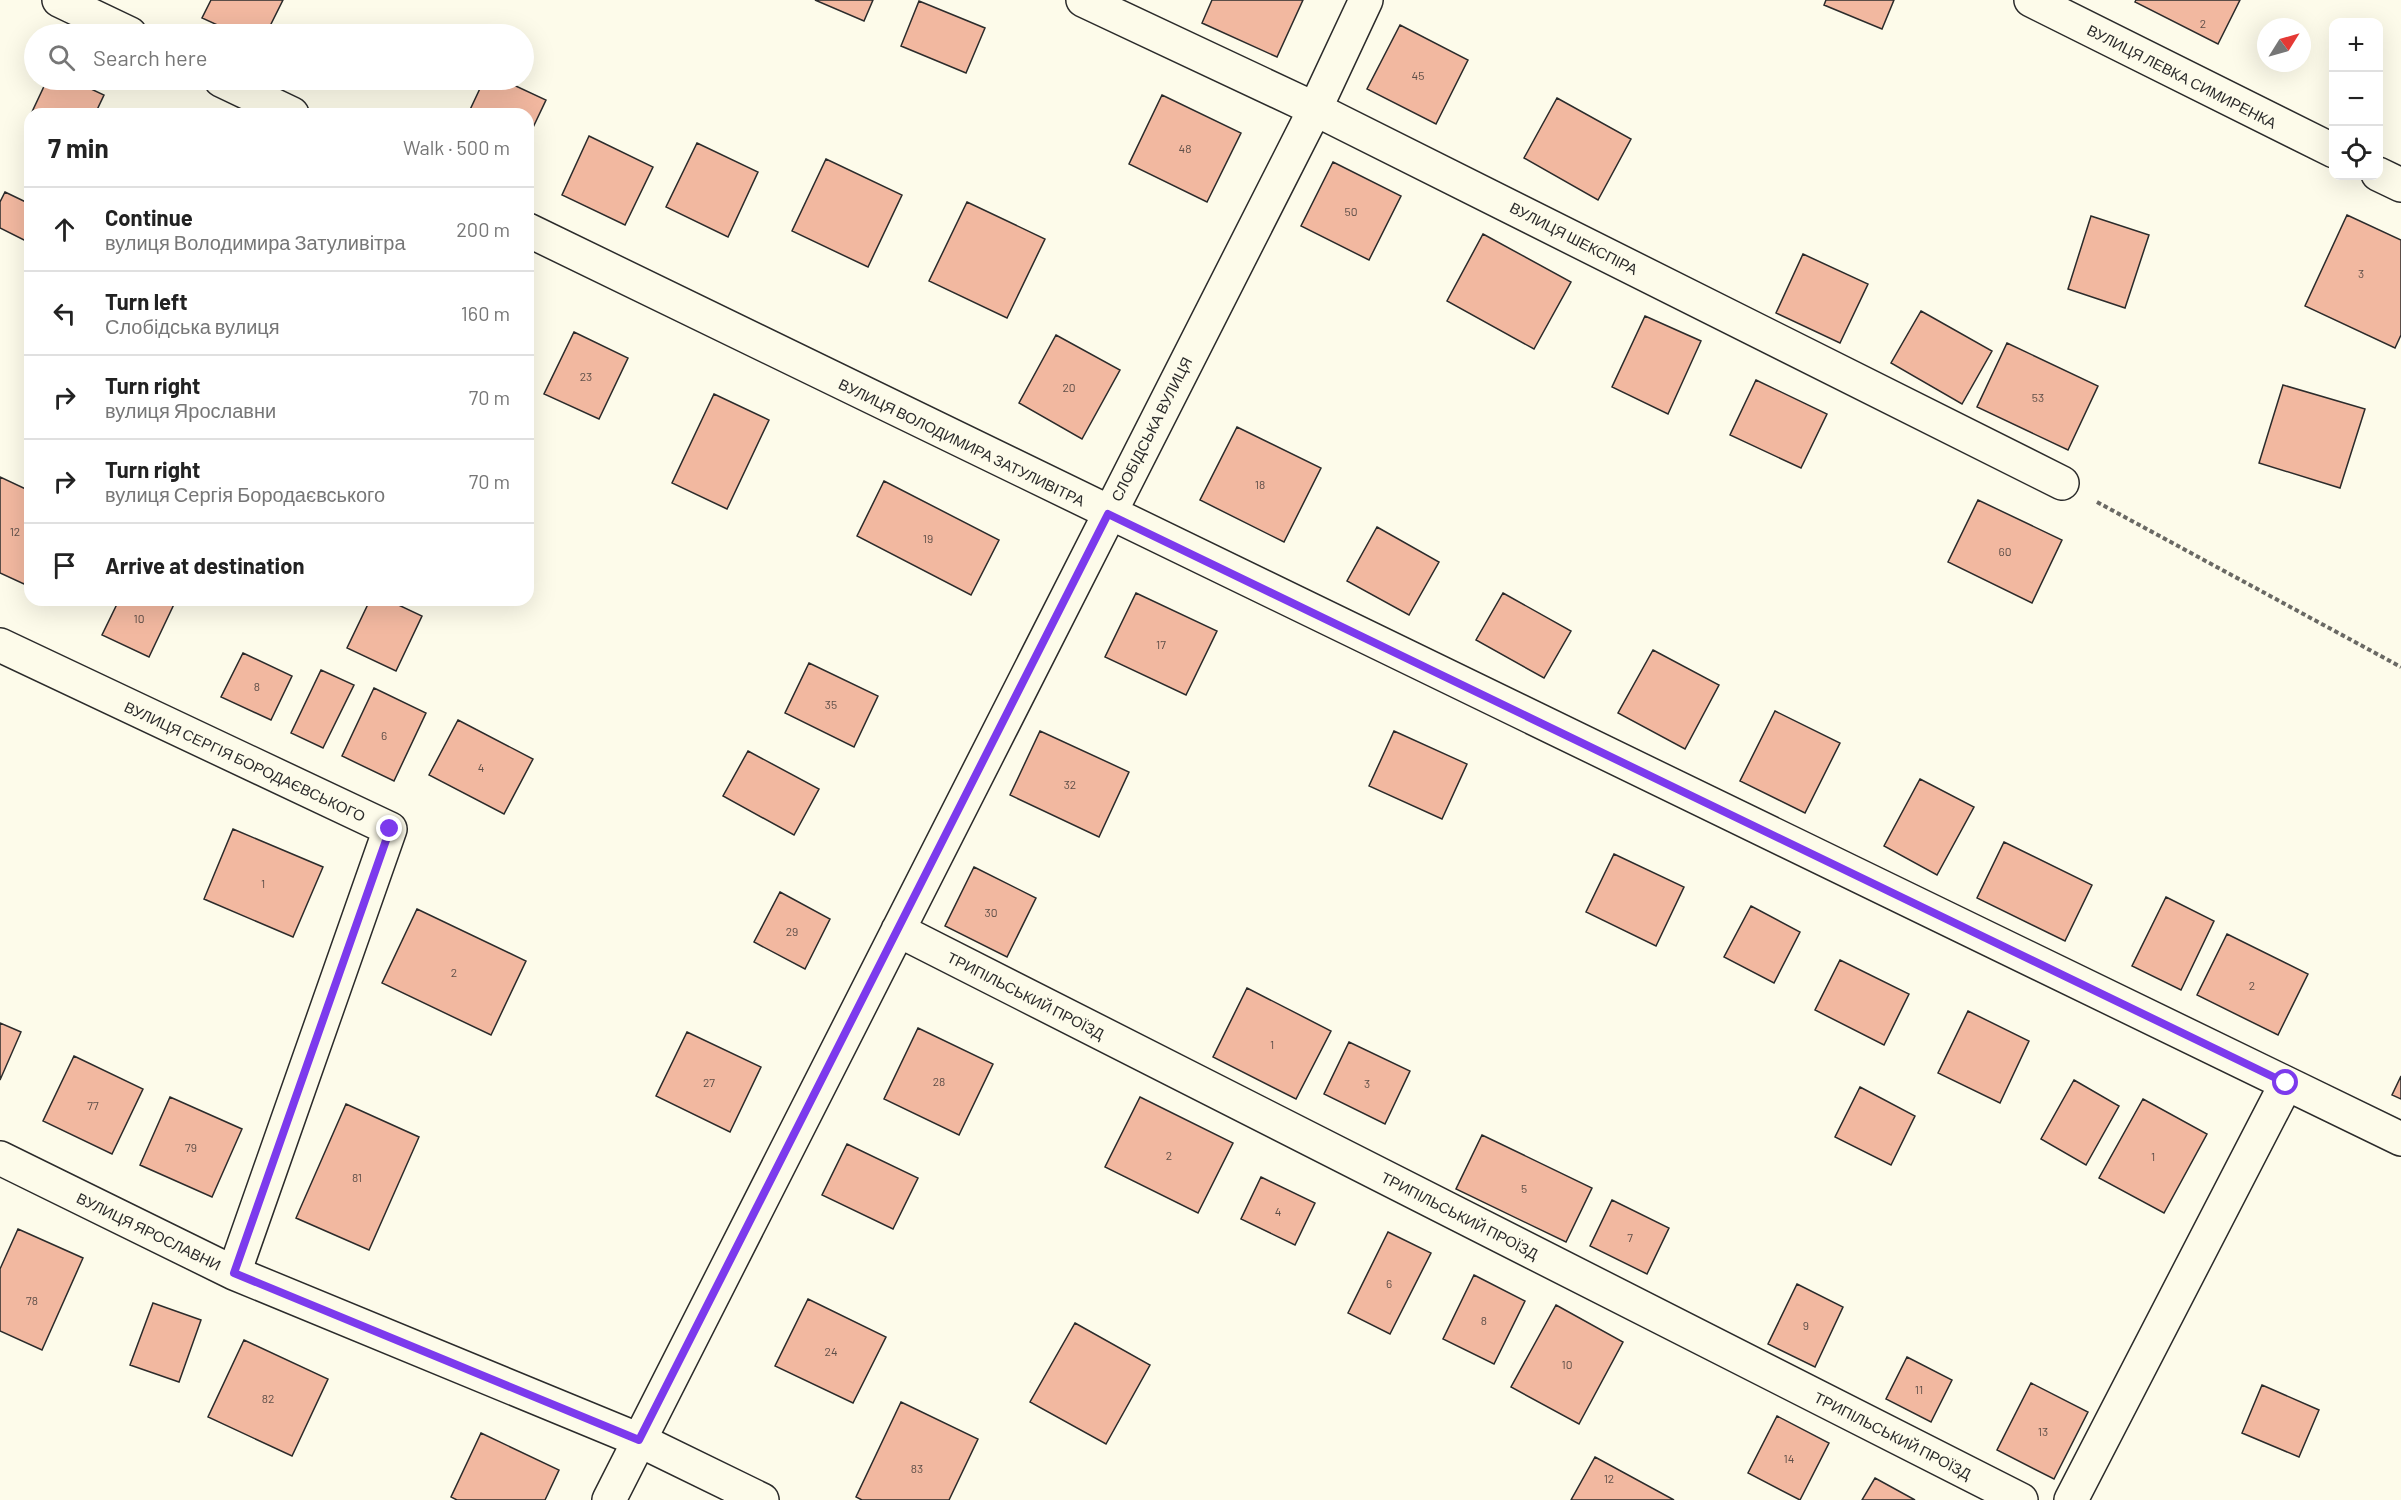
<!DOCTYPE html>
<meta charset="utf-8">
<style>
:root{--surface:#fff;--page:#f2f2f2;--text:#222;--muted:#767676;--line:#e0e0e0}
body{margin:0;font-family:Barlow,sans-serif;background:var(--page);color:var(--text)}
.controls{position:absolute;right:18px;top:18px;display:grid;overflow:hidden;border-radius:12px;box-shadow:0 6px 24px #0002}
.controls button{width:54px;height:54px;display:grid;place-items:center;padding:0;border:0;border-bottom:2px solid var(--line);background:var(--surface);color:var(--text);font:30px sans-serif}
.compass{position:absolute;left:2257px;top:18px;width:54px;height:54px;border-radius:50%;background:var(--surface);box-shadow:0 6px 24px #0002;rotate:53deg}
.stop{position:absolute;width:18px;height:18px;margin:-14px;border:4px solid #7c3aed;border-radius:50%;background:#fff}
.stop.end{background:#7c3aed;border-color:#fff;box-shadow:0 2px 6px #0008}
.list{margin:0;padding:0;list-style:none}
h2{display:flex;justify-content:space-between;align-items:center;height:78px;margin:0;padding:0 24px;font-size:26px}
h2 small{font-size:20px;font-weight:400;color:var(--muted)}
.list li{display:grid;grid-template-columns:39px 1fr auto;gap:18px;align-items:center;box-sizing:border-box;height:84px;padding:0 24px;border-top:2px solid var(--line)}
.list b{display:block;font-size:22px;white-space:nowrap}
.list p{margin:0;font-size:20px;white-space:nowrap;color:var(--muted)}
.list em{font-size:20px;font-style:normal;color:var(--muted)}
.icon{flex:none;width:33px;height:33px;fill:none;stroke:currentColor;stroke-width:2;stroke-linecap:round;stroke-linejoin:round}
.map{position:relative;flex:none;width:2401px;height:1500px;overflow:hidden}
.search{position:absolute;background:var(--surface);box-shadow:0 6px 24px #0002;left:24px;top:24px;width:510px;height:66px;display:flex;align-items:center;gap:15px;box-sizing:border-box;padding:0 21px;border-radius:33px;color:var(--muted);font-size:22px}
.panel{position:absolute;background:var(--surface);box-shadow:0 6px 24px #0002;left:24px;top:108px;width:510px;height:498px;border-radius:18px}
.map>svg:first-child{display:block}
.building{fill:#f2b8a0;stroke:#2b2b2b;stroke-width:1.5}
.lines{fill:none;stroke-linecap:round;stroke-linejoin:round}
.minor-casing{stroke:#2b2b2b;stroke-width:36}
.path{stroke:#6a6964;stroke-width:4;stroke-dasharray:4.5 3;stroke-linecap:butt}
.minor{stroke:#fdfbea;stroke-width:33}
.route{stroke:#7c3aed;stroke-width:8}
.labels{text-anchor:middle;dominant-baseline:central;stroke-width:4.5;stroke-linejoin:round;paint-order:stroke}
.number-label{font-size:12px;fill:#5d4e48}
.street-label{font-size:15px;fill:#2b2b2b;stroke:#fdfbea}
</style>
<div class="map">
<svg width="2401" height="1500" viewBox="0 0 2401 1500">
<rect width="100%" height="100%" fill="#fdfbea"/>
<path class="building" d="M211,0h72l-17,34h-29l-35,-16z
M815,0h58l-9,21z
M1212,0h91l-26,57 -75,-34z
M1826,0h68l-12,29 -58,-24z
M2136,0h104l-22,44 -83,-42z
M919,1l66,27 -19,45 -65,-27z
M1400,25l68,35 -32,64 -69,-35z
M47,80h25l32,15 -9,19h-64z
M484,80h19l43,20 -18,38v-24h-60z
M1162,95l79,38 -34,69 -78,-38z
M1557,98l74,41 -33,61 -74,-42z
M589,136l64,31 -28,58 -63,-30z
M697,143l61,29 -30,65 -62,-30z
M826,159l76,36 -34,72 -76,-36z
M1333,162l68,34 -32,64 -68,-34z
M5,192l25,12v39l-30,-15v-26z
M967,202l78,37 -38,79 -78,-37z
M2347,215l54,25v95l-6,13 -90,-42z
M2091,216l58,19 -24,73 -57,-19z
M1483,234l88,48 -37,67 -87,-48z
M1803,254l65,30 -28,59 -64,-30z
M1921,311l71,40 -30,53 -71,-41z
M1645,316l56,25 -33,73 -56,-27z
M574,332l54,26 -29,61 -55,-25z
M1056,335l64,35 -38,69 -63,-36z
M2007,343l91,43 -30,64 -91,-43z
M1756,380l71,34 -26,54 -71,-33z
M2283,385l82,24 -25,79 -81,-25z
M714,394l55,26 -42,89 -55,-26z
M1237,427l84,41 -37,74 -84,-42z
M0,477l30,14v80l-6,13 -24,-11z
M884,481l115,59 -28,55 -114,-59z
M1978,500l84,40 -30,63 -84,-41z
M1377,527l62,35 -30,53 -62,-34z
M1136,593l81,38 -31,64 -81,-38z
M1503,593l68,38 -27,47 -68,-38z
M119,600h57l-27,57 -47,-22z
M370,600h18l34,16 -26,55 -49,-23z
M1653,650l66,35 -34,64 -67,-36z
M243,653l49,23 -21,44 -50,-23z
M809,663l69,33 -24,51 -69,-34z
M321,670l33,15 -31,63 -32,-15z
M374,688l52,25 -32,68 -52,-25z
M1775,711l65,32 -35,70 -65,-32z
M458,720l75,39 -29,55 -75,-39z
M1040,731l89,41 -30,65 -89,-42z
M1394,731l73,33 -25,55 -73,-33z
M748,751l71,38 -25,46 -71,-39z
M1920,779l54,28 -37,68 -53,-29z
M233,829l90,38 -30,70 -89,-38z
M2004,842l88,43 -27,56 -88,-43z
M1614,854l70,33 -28,59 -70,-34z
M974,867l62,31 -29,59 -62,-31z
M780,892l50,27 -25,50 -51,-27z
M2166,897l48,24 -33,69 -49,-24z
M1751,906l49,26 -26,51 -50,-26z
M417,909l109,52 -35,74 -109,-52z
M2227,934l81,40 -30,61 -81,-40z
M1840,960l69,34 -25,51 -69,-35z
M1247,988l84,43 -35,68 -83,-42z
M1968,1011l61,30 -29,62 -62,-30z
M0,1023l21,9 -21,48z
M918,1028l75,36 -34,71 -75,-36z
M687,1032l74,35 -31,65 -74,-36z
M1349,1042l61,29 -25,53 -61,-30z
M74,1056l69,33 -31,65 -69,-33z
M2401,1076v23l-9,-4z
M2074,1080l45,26 -33,59 -45,-26z
M1860,1087l55,29 -24,49 -56,-28z
M170,1097l72,32 -30,68 -72,-32z
M1140,1097l93,46 -35,70 -93,-46z
M2143,1099l64,35 -43,79 -65,-35z
M346,1104l73,33 -50,113 -73,-32z
M1482,1135l110,53 -26,54 -110,-53z
M847,1144l71,34 -25,51 -71,-34z
M1261,1177l54,26 -20,42 -54,-26z
M1612,1200l57,28 -22,46 -57,-28z
M18,1229l65,29 -41,92 -42,-19v-62z
M1388,1232l43,21 -41,81 -42,-21z
M1474,1275l51,26 -31,63 -51,-25z
M1797,1284l46,23 -28,60 -47,-23z
M808,1299l78,38 -33,66 -78,-37z
M153,1303l48,17 -22,62 -49,-17z
M1556,1305l67,37 -44,82 -68,-37z
M1075,1323l75,42 -44,79 -76,-42z
M244,1340l84,39 -36,77 -84,-39z
M1907,1357l45,23 -21,42 -45,-23z
M2031,1383l57,29 -34,67 -57,-29z
M2262,1385l57,25 -20,47 -57,-24z
M901,1402l77,37 -29,61h-87l-6,-3z
M1777,1416l52,27 -29,57 -52,-27z
M481,1433l78,37 -14,30h-88l-6,-3z
M1595,1457l79,43h-103z
M1875,1478l40,22h-53z"/>
<g class="lines">
<defs>
<path id="minor" d="M59,0l71,34
M1083,0l232,109 747,374
M2031,0l303,151
M221,80l71,34
M2378,174l23,11
M528,230l1873,909
M0,645l390,184 -156,444
M898,930l1123,570
M0,1158l234,115 405,167 123,60
M609,1500l706,-1391 51,-109
M2071,1500l215,-416"/>
</defs>
<use href="#minor" class="minor-casing"/>
<path class="path" d="M2097,502l304,165"/>
<use href="#minor" class="minor"/>
</g>
<g class="lines">
<path class="route" d="M390,829l-156,444 405,167 469,-926 1178,569"/>
</g>
<g class="labels">
<g class="number-label">
<text x="2203" y="23">2</text>
<text x="1418" y="75">45</text>
<text x="1185" y="148">48</text>
<text x="1351" y="211">50</text>
<text x="2361" y="273">3</text>
<text x="586" y="376">23</text>
<text x="1069" y="387">20</text>
<text x="2038" y="397">53</text>
<text x="1260" y="484">18</text>
<text x="15" y="531">12</text>
<text x="928" y="538">19</text>
<text x="2005" y="551">60</text>
<text x="139" y="618">10</text>
<text x="1161" y="644">17</text>
<text x="257" y="686">8</text>
<text x="831" y="704">35</text>
<text x="384" y="735">6</text>
<text x="481" y="767">4</text>
<text x="1070" y="784">32</text>
<text x="263" y="883">1</text>
<text x="991" y="912">30</text>
<text x="792" y="931">29</text>
<text x="454" y="972">2</text>
<text x="2252" y="985">2</text>
<text x="1272" y="1044">1</text>
<text x="939" y="1081">28</text>
<text x="709" y="1082">27</text>
<text x="1367" y="1083">3</text>
<text x="93" y="1105">77</text>
<text x="191" y="1147">79</text>
<text x="1169" y="1155">2</text>
<text x="2153" y="1156">1</text>
<text x="357" y="1177">81</text>
<text x="1524" y="1188">5</text>
<text x="1278" y="1211">4</text>
<text x="1630" y="1237">7</text>
<text x="1389" y="1283">6</text>
<text x="32" y="1300">78</text>
<text x="1484" y="1320">8</text>
<text x="1806" y="1325">9</text>
<text x="831" y="1351">24</text>
<text x="1567" y="1364">10</text>
<text x="1919" y="1389">11</text>
<text x="268" y="1398">82</text>
<text x="2043" y="1431">13</text>
<text x="1789" y="1458">14</text>
<text x="917" y="1468">83</text>
<text x="1609" y="1478">12</text>
</g>
<g class="street-label">
<text transform="translate(2182 76) rotate(27)">ВУЛИЦЯ ЛЕВКА СИМИРЕНКА</text>
<text transform="translate(1574 238) rotate(27)">ВУЛИЦЯ ШЕКСПІРА</text>
<text transform="translate(1151 429) rotate(-63)">СЛОБІДСЬКА ВУЛИЦЯ</text>
<text transform="translate(962 442) rotate(26)">ВУЛИЦЯ ВОЛОДИМИРА ЗАТУЛИВІТРА</text>
<text transform="translate(245 761) rotate(25)">ВУЛИЦЯ СЕРГІЯ БОРОДАЄВСЬКОГО</text>
<text transform="translate(1026 995) rotate(27)">ТРИПІЛЬСЬКИЙ ПРОЇЗД</text>
<text transform="translate(1460 1215) rotate(27)">ТРИПІЛЬСЬКИЙ ПРОЇЗД</text>
<text transform="translate(149 1231) rotate(26)">ВУЛИЦЯ ЯРОСЛАВНИ</text>
<text transform="translate(1893 1435) rotate(27)">ТРИПІЛЬСЬКИЙ ПРОЇЗД</text>
</g>
</g>
</svg>
<div class="controls">
<button>+</button>
<button>−</button>
<button><svg class="icon" aria-label="locate" viewBox="0 0 24 24"><circle cx="12" cy="12" r="6"/><path d="M12 2v4M12 18v4M2 12h4M18 12h4"/></svg></button>
</div>
<svg class="compass" viewBox="-18 -18 36 36"><path d="M0-13l5 13h-10z" fill="#e53935"/><path d="M0 13l5-13h-10z" fill="#767676"/></svg>
<div class="stop" style="left:2286px;top:1083px"></div>
<div class="stop end" style="left:390px;top:829px"></div>
<div class="search"><svg class="icon" aria-label="search" viewBox="0 0 24 24"><circle cx="10" cy="10" r="6"/><path d="M15 15l6 6"/></svg>Search here</div>
<section class="panel">
<h2>7 min<small>Walk · 500 m</small></h2>
<ul class="list">
<li><svg class="icon" aria-label="ahead" viewBox="0 0 24 24"><path d="M12 20V5M6 11l6-6 6 6"/></svg><div><b>Continue</b><p>вулиця Володимира Затуливітра</p></div><em>200 m</em></li>
<li><svg class="icon" aria-label="left" viewBox="0 0 24 24"><path d="M17 20v-9H6M10 6l-5 5 5 5"/></svg><div><b>Turn left</b><p>Слобідська вулиця</p></div><em>160 m</em></li>
<li><svg class="icon" aria-label="right" viewBox="0 0 24 24"><path d="M7 20v-9h11M14 6l5 5-5 5"/></svg><div><b>Turn right</b><p>вулиця Ярославни</p></div><em>70 m</em></li>
<li><svg class="icon" aria-label="right" viewBox="0 0 24 24"><path d="M7 20v-9h11M14 6l5 5-5 5"/></svg><div><b>Turn right</b><p>вулиця Сергія Бородаєвського</p></div><em>70 m</em></li>
<li><svg class="icon" aria-label="arrive" viewBox="0 0 24 24"><path d="M6 21V4h12l-3 4 3 4H6"/></svg><div><b>Arrive at destination</b></div></li>
</ul>
</section>
</div>
